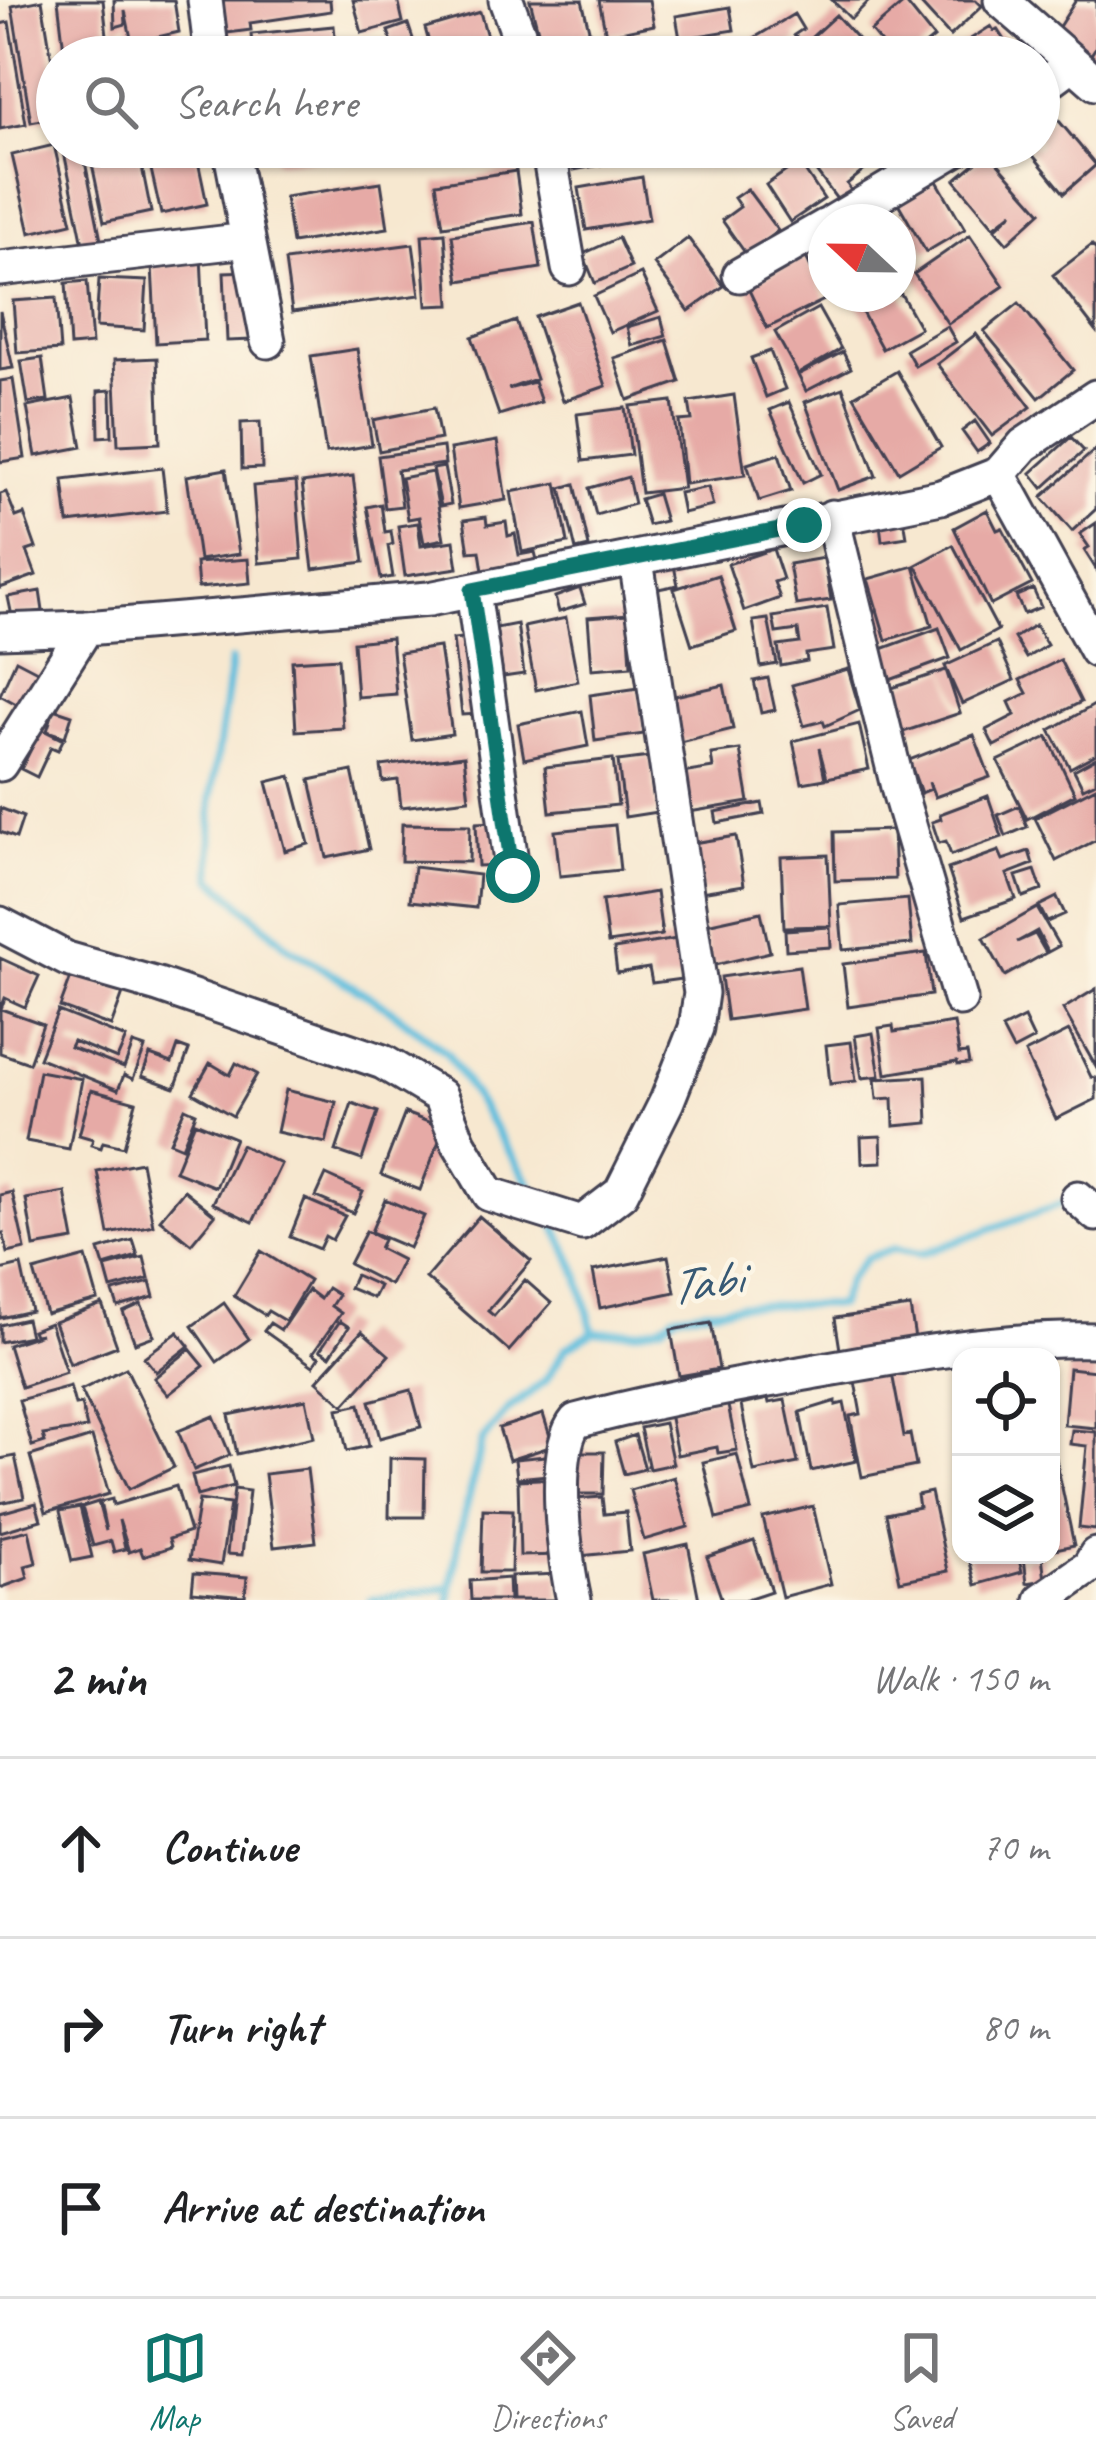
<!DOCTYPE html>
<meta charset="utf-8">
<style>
:root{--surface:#fff;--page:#f2f2f2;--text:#202124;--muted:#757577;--line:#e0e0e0;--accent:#0f766e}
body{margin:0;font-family:Caveat,sans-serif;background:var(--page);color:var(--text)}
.controls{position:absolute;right:36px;bottom:36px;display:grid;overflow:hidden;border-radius:24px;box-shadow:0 3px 9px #0004}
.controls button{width:108px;height:108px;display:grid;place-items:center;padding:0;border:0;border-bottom:3px solid var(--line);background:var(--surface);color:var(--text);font:60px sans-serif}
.compass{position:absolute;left:808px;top:204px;width:108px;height:108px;border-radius:50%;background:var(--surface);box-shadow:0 3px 9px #0004;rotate:292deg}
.stop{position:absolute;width:36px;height:36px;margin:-27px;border:9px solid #0f766e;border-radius:50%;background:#fff}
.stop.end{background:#0f766e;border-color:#fff;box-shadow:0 3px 12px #0008}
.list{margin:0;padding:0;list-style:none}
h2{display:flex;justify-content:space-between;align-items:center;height:156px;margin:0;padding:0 48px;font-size:51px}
h2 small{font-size:39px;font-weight:400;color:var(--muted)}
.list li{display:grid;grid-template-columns:78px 1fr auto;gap:36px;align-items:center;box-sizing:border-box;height:180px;padding:0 48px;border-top:3px solid var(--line)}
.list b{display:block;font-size:45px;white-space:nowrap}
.list em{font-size:39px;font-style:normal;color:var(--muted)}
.icon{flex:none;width:66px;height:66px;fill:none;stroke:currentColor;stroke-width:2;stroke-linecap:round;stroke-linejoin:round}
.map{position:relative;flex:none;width:1096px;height:1600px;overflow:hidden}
.search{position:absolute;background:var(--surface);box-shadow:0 3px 9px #0004;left:36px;right:36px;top:36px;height:132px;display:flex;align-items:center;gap:30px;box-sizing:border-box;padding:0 42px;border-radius:66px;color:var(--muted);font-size:45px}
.sheet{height:696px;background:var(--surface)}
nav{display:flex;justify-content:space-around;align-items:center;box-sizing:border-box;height:168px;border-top:3px solid var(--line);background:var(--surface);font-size:33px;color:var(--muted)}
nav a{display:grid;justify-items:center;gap:6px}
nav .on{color:var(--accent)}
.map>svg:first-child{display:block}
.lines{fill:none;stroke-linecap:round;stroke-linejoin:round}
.stream{stroke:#5ebedd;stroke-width:8}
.building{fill:#e6aaa6}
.street-casing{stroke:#424051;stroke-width:39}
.street{stroke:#fff;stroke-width:33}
.route{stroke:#0f766e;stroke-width:15}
.labels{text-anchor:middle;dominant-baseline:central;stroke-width:9;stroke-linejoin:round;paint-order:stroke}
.water-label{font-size:51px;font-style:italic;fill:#375974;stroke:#fcf5e5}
</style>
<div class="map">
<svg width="1096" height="1600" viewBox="0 0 1096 1600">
<rect width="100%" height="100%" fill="#fcf5e5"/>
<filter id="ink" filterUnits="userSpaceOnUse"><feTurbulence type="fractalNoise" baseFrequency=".00833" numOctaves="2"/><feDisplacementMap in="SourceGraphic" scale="24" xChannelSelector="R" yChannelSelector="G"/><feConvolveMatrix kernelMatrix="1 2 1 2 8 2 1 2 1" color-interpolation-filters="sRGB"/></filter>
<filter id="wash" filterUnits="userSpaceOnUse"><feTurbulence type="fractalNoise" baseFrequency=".004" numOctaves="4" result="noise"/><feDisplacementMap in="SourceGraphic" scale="48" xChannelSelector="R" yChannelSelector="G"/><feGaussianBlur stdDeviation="2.7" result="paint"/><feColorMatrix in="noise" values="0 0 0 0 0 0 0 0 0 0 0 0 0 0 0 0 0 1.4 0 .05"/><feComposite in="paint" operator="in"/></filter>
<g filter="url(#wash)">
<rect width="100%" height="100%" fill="#f7e8d0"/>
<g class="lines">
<path class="stream" d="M231,661l-20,138 1,79 76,69 102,62 57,44 91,144
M555,1225l23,48 15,59
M370,1600l81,-13
M449,1600l11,-68 23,-93 25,-29 37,-29 21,-33 27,-16 46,-1 23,-6 14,-11 67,-9h96l9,-25 18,-22 27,-9 28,5 151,-54"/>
</g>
<g id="blocks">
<path class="building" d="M42,0l15,91v26l-26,5 -19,-116z
M58,0h45l5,44 -44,6z
M114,0h60l5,32 -47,11 -7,-33 1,14 -11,3z
M222,0h108l1,11 -81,12 1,7 -24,3z
M353,0h45l5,22 -41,11z
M530,0h52l8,34 -48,12z
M599,0h50l5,25 -48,10z
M832,0h38l-19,19z
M917,0h59l6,6 -32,30z
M1076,0h20v47l-8,12 -35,-23z
M905,2l29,36 -23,19h-19l-21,-26z
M730,7l4,23 -54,9 -4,-23z
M480,12l12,42 -59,3 -8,-29z
M794,14l9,15 -9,6 4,5 -27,17h-20l-7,-13z
M836,15l26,29 -14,13h-58z
M9,22l17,102 -26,5v-105z
M408,24l6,18 -20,6 -6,-17z
M334,26l3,31h-84l-2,-23z
M991,26l3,5 3,-2 18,28h-73z
M614,40l2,17h-77v-6l53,-3 -1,-4z
M179,41l3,16h-36l-2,-9z
M680,42l5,15h-66l44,-14 1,5z
M1054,115l42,50 -32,28 -38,-46h13v-19z
M54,145l18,78 -42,10 -18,-78z
M63,147h19l20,98 -18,4z
M138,147l13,65 -47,10 -15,-73z
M146,147h49l12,57 -46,10z
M274,147h97v8l-96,7z
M570,147h59l2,12 -57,11z
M812,147h38l16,22 -19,15 8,13 -13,9 -39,-52z
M988,152l53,60 -34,31 -12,-14 18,-17 -19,15 -39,-47z
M799,162l25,37 -34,23 -24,-37z
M516,171l6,43 -79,12 -7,-43z
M642,177l7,42 -63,11 -7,-42z
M937,181l28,48 -39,23 -28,-49z
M381,182l7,46 -96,15 -7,-46z
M747,189l31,42 -32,23 -24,-34 18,-13 -6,-9z
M534,222l7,46 -82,13 -7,-46z
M445,233l5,72 -23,1 -5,-71z
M970,235l34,51 -56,38 -34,-50z
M618,238l13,29 -36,16 -12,-29z
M688,238l36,48 -35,25 -35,-47z
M413,244l7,51 -128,17 -7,-51z
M1092,245l4,5v81l-43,-56z
M188,256h13l4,84 -49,3 -4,-77 36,-2z
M806,257l20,42 -59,29 -20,-42z
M250,271l3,69 -26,1 -3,-69z
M641,274l17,37 -48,21 -16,-36z
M99,279l48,2 -3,49 -48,-3z
M87,281l5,63 -22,2 -4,-63z
M852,294h49l19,34 -38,21z
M56,298l4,52 -43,3 -4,-52z
M578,302l28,84 -43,15 -28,-84z
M1019,303l54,67 -34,28 -55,-67z
M818,308l23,41 -43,25 -23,-42z
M0,311l13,57 -13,2z
M661,317l5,19 -34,10 -5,-19z
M516,321l20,58 -28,10 26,-7 7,20 -42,13 -27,-78z
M947,326l9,16 -41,24 -9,-16z
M976,334l55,73 -39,29 -55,-72z
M667,340l13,42 -52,18 -14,-42z
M357,349l15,96 -46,8 -15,-97z
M770,351l15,38 -19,8 -15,-39z
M843,352l8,16 -45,23 -8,-16z
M42,358l6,42 -20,3 -7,-42z
M157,358l3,85 -42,2 -4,-85z
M897,371l44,76 -42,25 -45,-76z
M13,379l12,79 -25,4v-81z
M843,388l33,88 -38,14 -33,-88z
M111,390l1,46 -13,1 -1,-46z
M734,395l11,80 -60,9 -6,-63 13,-1 -3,-18z
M73,398l9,49 -46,9 -9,-49z
M672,401l11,87 -42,5 -11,-87z
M789,402l32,72 -18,9 -33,-73z
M434,408l6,31 -61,12 -6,-31z
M625,408l6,47 -48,6 -6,-47z
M975,421l15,22 -13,9 -15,-21z
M260,422l2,46 -20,1 -1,-46z
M1071,437l13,14 -41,37 -12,-15z
M497,441l9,59 -47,8 -9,-59z
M443,447l2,17 -48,6 5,36 -17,2 -7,-52z
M1096,449v60l-24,22 -30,-34z
M779,454l12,37 -32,10 -12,-37z
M444,467l7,37 -10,2 -8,-37z
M162,468l5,43 -99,12 -5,-43z
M226,469l13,85 -40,6 -12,-84z
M432,472l12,67 -20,4 -5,-26 -11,2 -7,-41z
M353,476l11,86 -51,7 -11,-86z
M628,477l6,27 -38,11 -7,-27z
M296,482l6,77 -43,4 -6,-77z
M557,483l11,60 -46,9 -11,-60z
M575,484l14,63 -13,3 -15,-62z
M708,487l5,19 -30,7 -4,-20z
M6,492l10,25 8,-3 12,34 -9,3 9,24 -36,13v-94z
M657,494l8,27 -17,4 -8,-26z
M381,504l4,28 6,-1 2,13 -5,2 5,31 -12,2 -14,-72z
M987,510l10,20 5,-2 30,56 -41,21 -37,-77z
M486,517l1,8 19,-3 2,14 7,-2 4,21 16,-3 4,16 -55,10 -4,-27 -11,1 -5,-32z
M904,519l3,18 -25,4 -2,-17z
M418,523l3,23 33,-5 4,27 -53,8 -7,-50z
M1096,523v46l-12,-19 5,-3 -9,-13z
M953,545l45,85 -37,20 -45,-85z
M773,549l10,30 -9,3 6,16 -36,13 -16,-47z
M824,558l7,42 -35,5 -7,-41z
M248,559l2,24 -52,5 -2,-25z
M673,561l5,24 -35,7 -5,-24z
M914,566l18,60 -46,14 -18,-61z
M718,575l18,56 -44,14 -18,-56z
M580,588l5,16 -26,8 -4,-15z
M1033,589l8,18 -17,7 -8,-18z
M40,591l3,20 -31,5 -4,-19z
M827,608l7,42 -28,4 1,7 -26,5 -3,-20 22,-3 -2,-13 -22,3 -3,-16z
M628,614l3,52 -39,3 -4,-52z
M566,618l12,63 -42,9 -12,-63z
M768,619l9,45 -16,3 -8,-46z
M517,624l7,50 -21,3 -7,-49z
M1035,625l12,20 -21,13 -12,-20z
M939,628l11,30 -60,22 -11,-30z
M470,637l9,77 -17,1 -9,-76z
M391,638l5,56 -39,3 -4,-55z
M997,642l17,38 -52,24 -17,-38z
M439,647l13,87 -40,6 -13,-87z
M338,658l5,70 -47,3 -4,-70z
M16,660l25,13 -19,34 -22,-12z
M1060,660l21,42 -87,44 -8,-16 29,-15 -6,-13 18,-9 -7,-13z
M848,669l12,41 -35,16 -2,-5 -19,5 -12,-41z
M946,670l14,43 -60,20 -14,-43z
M768,678l7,32 -14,3 -7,-32z
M724,685l9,44 -57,14 -10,-45z
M639,688l5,46 -49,7 -5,-46z
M1096,704v50l-26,14 -20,-38z
M54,709l18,6 -7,22 -18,-6z
M582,711l6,35 -64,13 -6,-35z
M859,724l10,45 -42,9 -8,-30 6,31 -23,4 -9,-42z
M41,729l22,11 -5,10 -7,-3 -14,30 -16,-8z
M974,735l16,42 -55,20 -6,-15 2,7 -10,4 -12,-33z
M1048,737l27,57 -48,25 -29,-58z
M740,750l9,52 -60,10 -7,-39 31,-5 -2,-14z
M464,756l5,43 -68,8 -3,-27 -15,2 -2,-16z
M650,757l7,55 -32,5 -7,-56z
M1096,758v24l-13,6 -9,-18z
M613,759l5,46 -68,7 -5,-45z
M352,771l17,78 -42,9 -17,-78z
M291,776l18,68 -24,7 -18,-69z
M1096,787v53l-40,21 -21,-43z
M988,796l14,41 -51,18 -5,-14 -7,2 -7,-21 9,-3 -1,-5z
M762,803l2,11 -47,9 -2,-11z
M1019,806l8,21 -21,9 -8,-21z
M0,808l23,9 -7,21 -16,-6z
M495,822l3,43 -20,1 -2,-43z
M402,824l68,1 -1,37 -68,-1z
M615,825l5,45 -60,6 -5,-45z
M893,830l2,49 -60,2 -1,-49z
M736,836l8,49 -43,7 -8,-49z
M999,851l4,9 26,-9 4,13 -26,10 9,25 -52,18 -16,-48z
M828,855l3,71 -47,1 -3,-70z
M414,867l65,8 -3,33 -66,-7z
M1035,870l7,20 -19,7 -7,-21z
M656,892l6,43 -54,8 -6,-42z
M1057,897l8,17 -18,8 -8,-16z
M908,899l4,45 -69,6 -4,-45z
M1037,908l22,38 -11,6 -11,-21 -20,11 18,-8 11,19 -41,23 -21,-38z
M761,912l9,40 -59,14 -9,-41z
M830,927l1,20 -45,3 -1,-20z
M683,938l6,40 -37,5 -3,-15 -32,5 -3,-24z
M926,953l5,42 -83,12 -5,-43z
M0,958l39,18 -14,31 -20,-9 -4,11 42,15 -14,39 -29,-10z
M799,966l6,43 -78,11 -6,-43z
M73,972l51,19 -13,35 -51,-19z
M1096,989v78l-33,-58z
M58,1011l68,27 -9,21 -44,-18 -3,6 54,21 9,-24 12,4 -12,31 -9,-4 -6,15 -79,-32z
M1024,1018l10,21 -21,11 -11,-21z
M954,1023l5,31 8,-1 2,11 -11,1 -1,-3 -71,12 -7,-46 14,-2 1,6z
M1069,1031l22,46 5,1v21l-40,20 -31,-66z
M873,1033l7,43 -18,2 -7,-42z
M851,1042l5,39 -26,3 -4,-39z
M178,1046l11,4 -14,38 -33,-12 8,-21 22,8z
M210,1063l20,12 6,-12 21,11 -24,42 -40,-23z
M39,1071l43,8 -13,70 -43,-8z
M926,1076l2,47 -34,3 -1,-28 -16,1 -2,-20z
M91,1090l45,12 -12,45 -21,-5 -2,6 -10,-3 2,-6 -14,-4z
M286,1090l50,12 -10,41 -49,-11z
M352,1103l26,9 -16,48 -26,-9z
M185,1108l11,5 -14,34 -12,-5z
M405,1113l39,15 -24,62 -39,-15z
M195,1122l40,16 -20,49 -40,-16z
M881,1136l1,26 -20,1 -1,-26z
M241,1145l40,19 -28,58 -40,-19z
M141,1162l12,63 -44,9 -12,-63z
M326,1175l37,17 -10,21 -37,-16z
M184,1190l31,25 -24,29 -31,-25z
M12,1192l13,57 -17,4 -5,-20 -3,1v-39z
M65,1192l9,48 -40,7 -8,-48z
M305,1199l40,17 -13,24 -7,-4 -6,13 -29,-12z
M385,1199l39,17 -15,32 -38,-16z
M479,1216l52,45 -43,50 6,5 31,-36 26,23 -42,48 -83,-73z
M366,1231l17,9 -4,8 23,12 -12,25 -41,-21z
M133,1240l5,16 -34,10 -5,-16z
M261,1251l48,30 -24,40 -17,-10 -3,4 -31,-19z
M668,1256l7,36 -75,16 -7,-37z
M86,1257l12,43 -52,14 -12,-43z
M144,1257l5,22 -38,10 -6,-22z
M21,1265l10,46 -31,7v-48z
M355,1275l24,11 -6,12 -24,-10z
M150,1282l4,15 -36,10 -5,-15z
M327,1288l11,7 -7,11 10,7 -28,40 6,4 -6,9 -49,-35 6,-8 11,7 27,-40 12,9z
M224,1303l25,36 -32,23 -25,-36z
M102,1304l15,42 -47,18 -16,-42z
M141,1304l13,32 -19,7 -12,-31z
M910,1307l6,38 -75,11 -6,-38z
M26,1319l4,17 -30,6v-17z
M340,1321l9,6 -19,29 -10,-6z
M50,1323l16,49 -45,15 -13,-42 33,-11 -7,1 -2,-5z
M711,1323l8,46 -40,7 -8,-46z
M362,1331l27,24 -45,50 -27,-24z
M178,1332l11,14 -33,26 -12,-15z
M190,1349l14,17 -36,29 -14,-17z
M126,1368l48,99 -45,22 -48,-99z
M891,1368l13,68 6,-2 6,32 -54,11 -12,-61 11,-2 -7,-38z
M1069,1368l27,3v57l-32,-3z
M70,1386l5,19 6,-1 6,24 -44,7 2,7 -13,4 -13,-46z
M411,1390l10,37 -41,11 -10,-37z
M726,1396l11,54 -19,3 -1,-6 -40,8 -9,-47z
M306,1399l8,38 -77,17 -8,-39z
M768,1399l1,4 16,-3 13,63 -44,9 -13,-67z
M836,1401v4l8,-2 12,58 -45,10 -11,-59z
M360,1404l9,42 -22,5 -9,-42z
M543,1414l10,32 -44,14 -10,-32z
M214,1416l16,39 -36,15 -16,-39z
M664,1423l9,41 -24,5 -9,-41z
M1072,1430l24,2v98l-17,-2 8,-82 -17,-2z
M635,1435l10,34 -21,5 -9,-32z
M92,1437l17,57 -63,18 -16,-56z
M574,1452h30l-1,42h-30z
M737,1454l14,56 -34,9 -14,-57z
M556,1455l2,19 -41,4 -2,-19z
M15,1456l9,42 -24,5v-44z
M390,1458l35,1 -1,58h-35z
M1056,1459l18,86 -23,5v-90z
M229,1466l5,20 -37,10 -5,-21z
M307,1469l9,73 -42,5 -9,-73z
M674,1477l14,50 -44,13 -14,-50z
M560,1478l2,77 -42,1 -2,-76z
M176,1486l14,46 -21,7 2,8 -28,9 -3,-8 -11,4 -10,-32 6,29 -11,3 -3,-11 -18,5 -11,-39 16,-5 8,29 -6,-29 12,-3 1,6z
M234,1489l15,2 -7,64 -15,-1z
M931,1492l17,79 -48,10 -14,-67 33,-7 -2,-12z
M602,1497l2,17 22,-2 4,39 -51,5 -4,-57z
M199,1500l31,4 -9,61 -32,-5z
M36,1503l5,17 -41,12v-19z
M813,1506l18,78 -49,13 -19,-79z
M80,1507l12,50 -20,4 -12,-50z
M483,1509l30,1 -2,62h-30z
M29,1530l7,33 -11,3 3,12 -28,10v-51z
M754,1541l17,50 -27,9h-22l-15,-43z
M688,1544l11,56h-46l-10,-46z
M968,1555h50l4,17 -46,13z
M1042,1556l3,24 -18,3 -3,-25z
M194,1573l53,4 -2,20 -53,-5z
M559,1574l1,26h-48l-1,-24z
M508,1578l1,22h-38l-1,-19z"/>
</g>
</g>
<g filter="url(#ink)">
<use href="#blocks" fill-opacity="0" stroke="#424051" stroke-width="3"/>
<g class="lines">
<defs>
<path id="street" d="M205,0l7,57
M506,0l21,57
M1001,0l95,83
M1039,88l34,-25
M230,147l38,194
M548,147l21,121
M833,222l126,-75
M0,269l248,-29
M740,275l86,-49
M999,474l97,176
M832,517l67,274 61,208
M473,591l40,285
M0,631l86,-3 343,-29 512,-102 58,-23 25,-29 72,-48
M0,764l86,-136
M0,924l67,35 91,26 225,77 57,34 19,47 30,51 93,29 39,-30 46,-92 29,-73 5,-35 -65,-433
M1078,1198l18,16
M574,1600c-9,-38 -24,-149 2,-179 77,-21 156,-34 235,-49 95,-17 188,-34 285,-32
M1042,1600l47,-33 7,-12"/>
</defs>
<use href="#street" class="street-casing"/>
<use href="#street" class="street"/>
</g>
</g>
<g class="lines" filter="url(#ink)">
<path class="route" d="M513,876l-41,-286 332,-65"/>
</g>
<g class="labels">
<g class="water-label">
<text transform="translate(705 1282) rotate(-8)">Tabi</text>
</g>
</g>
</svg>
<div class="controls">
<button><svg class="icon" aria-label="locate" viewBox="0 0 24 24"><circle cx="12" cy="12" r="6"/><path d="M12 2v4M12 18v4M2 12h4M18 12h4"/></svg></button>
<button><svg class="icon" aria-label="layers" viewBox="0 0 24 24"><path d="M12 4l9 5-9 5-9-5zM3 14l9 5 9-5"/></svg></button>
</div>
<svg class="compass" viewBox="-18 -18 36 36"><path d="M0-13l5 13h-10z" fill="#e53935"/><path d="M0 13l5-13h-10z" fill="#757577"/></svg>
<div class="stop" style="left:513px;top:876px"></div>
<div class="stop end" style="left:804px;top:525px"></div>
<div class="search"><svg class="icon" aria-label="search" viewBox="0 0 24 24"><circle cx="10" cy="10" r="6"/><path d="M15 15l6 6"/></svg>Search here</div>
</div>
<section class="sheet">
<h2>2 min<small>Walk · 150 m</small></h2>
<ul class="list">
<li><svg class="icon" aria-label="ahead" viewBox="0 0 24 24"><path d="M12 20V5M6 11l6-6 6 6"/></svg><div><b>Continue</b></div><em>70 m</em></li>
<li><svg class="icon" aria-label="right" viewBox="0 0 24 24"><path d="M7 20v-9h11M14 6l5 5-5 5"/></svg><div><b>Turn right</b></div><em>80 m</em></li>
<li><svg class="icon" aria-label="arrive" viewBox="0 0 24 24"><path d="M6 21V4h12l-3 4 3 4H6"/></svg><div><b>Arrive at destination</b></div></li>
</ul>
</section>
<nav>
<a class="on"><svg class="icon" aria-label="map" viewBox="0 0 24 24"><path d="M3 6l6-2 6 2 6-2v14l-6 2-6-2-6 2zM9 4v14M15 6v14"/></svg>Map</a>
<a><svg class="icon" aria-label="directions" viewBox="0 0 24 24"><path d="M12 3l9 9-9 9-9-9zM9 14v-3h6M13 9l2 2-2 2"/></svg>Directions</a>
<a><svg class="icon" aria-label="saved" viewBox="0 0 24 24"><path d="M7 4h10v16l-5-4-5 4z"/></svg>Saved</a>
</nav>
